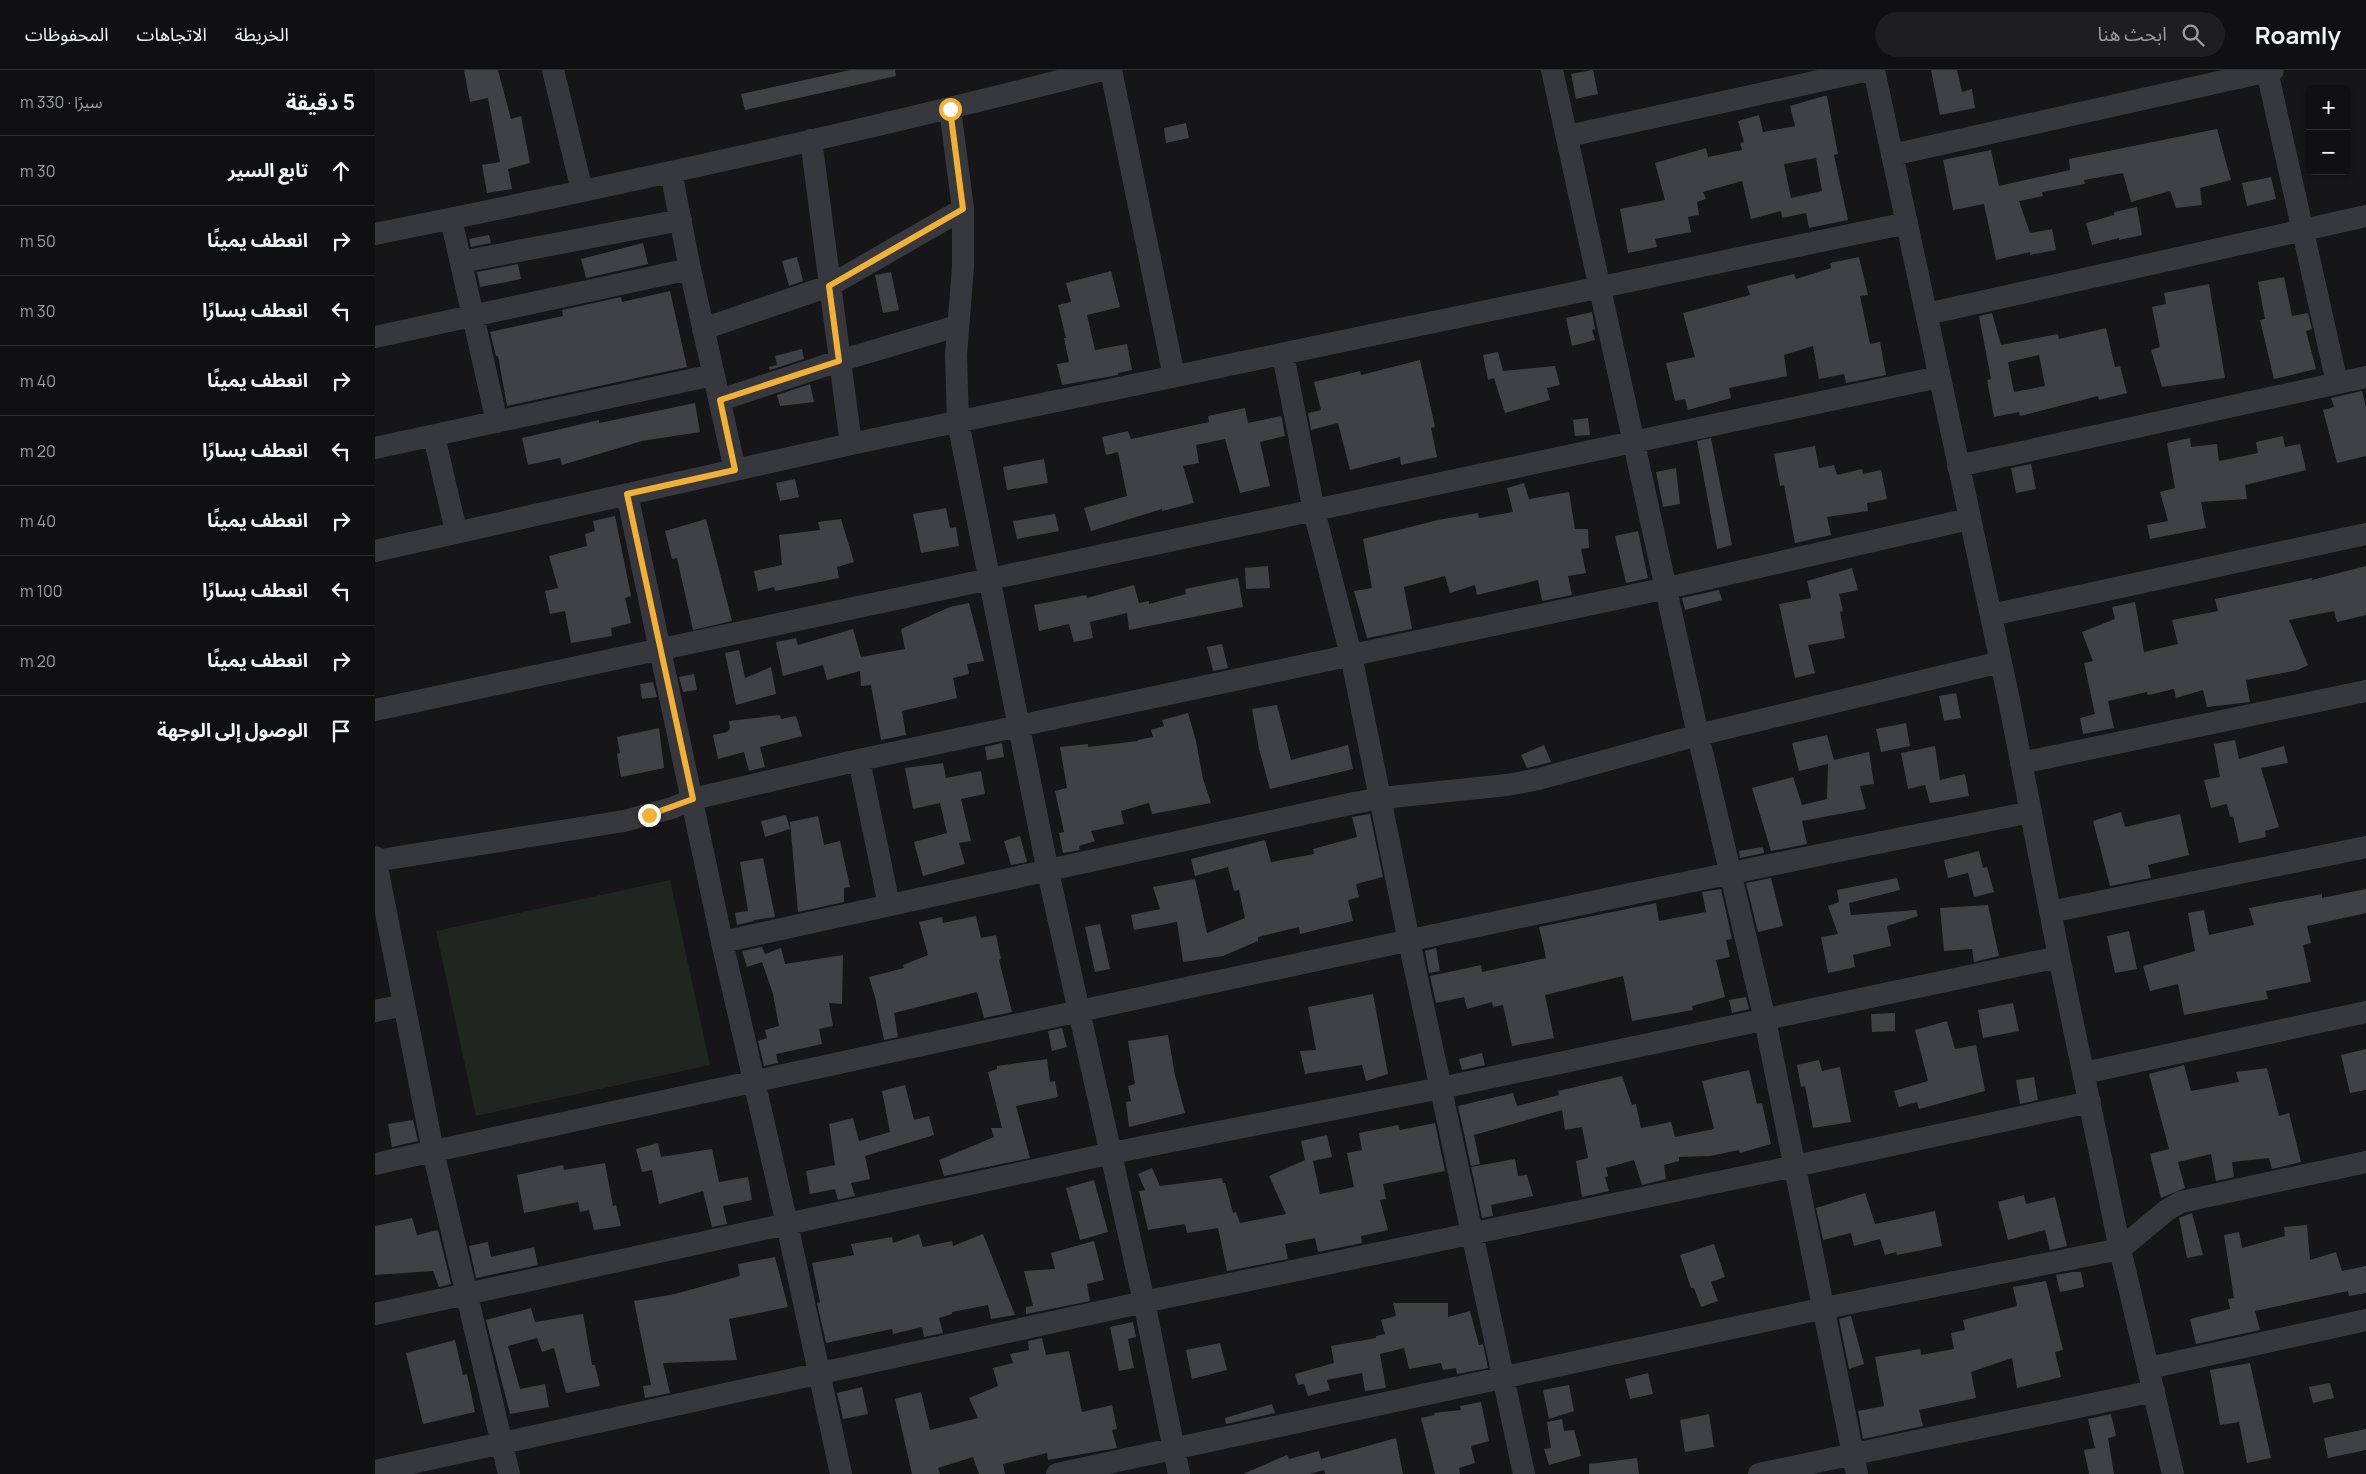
<!DOCTYPE html>
<html lang="ar">
<meta charset="utf-8">
<style>
:root{--surface:#101012;--page:#1e1e20;--text:#f1f3f6;--muted:#9c9d9f;--line:#303032}
body{margin:0;font-family:Manrope,"Noto Sans Arabic",sans-serif;background:var(--page);color:var(--text);direction:rtl}
.controls{position:absolute;right:15px;top:15px;display:grid;overflow:hidden;border-radius:8px;box-shadow:0 1px 4px #0004}
.controls button{width:45px;height:45px;display:grid;place-items:center;padding:0;border:0;border-bottom:1px solid var(--line);background:var(--surface);color:var(--text);font:25px sans-serif}
.stop{position:absolute;width:15px;height:15px;margin:-11px;border:4px solid #f2b134;border-radius:50%;background:#fff}
.stop.end{background:#f2b134;border-color:#fff;box-shadow:0 1px 5px #0008}
.list{margin:0;padding:0;list-style:none}
h2{display:flex;justify-content:space-between;align-items:center;height:65px;margin:0;padding:0 20px;font-size:21px}
h2 small{font-size:16px;font-weight:400;color:var(--muted)}
.list li{display:grid;grid-template-columns:32px 1fr auto;gap:15px;align-items:center;box-sizing:border-box;height:70px;padding:0 20px;border-top:1px solid var(--line)}
.list b{display:block;font-size:19px;white-space:nowrap}
.list em{font-size:16px;font-style:normal;color:var(--muted)}
.icon{flex:none;width:28px;height:28px;fill:none;stroke:currentColor;stroke-width:2;stroke-linecap:round;stroke-linejoin:round}
.map{position:relative;flex:none;width:1991px;height:1404px;overflow:hidden;direction:ltr}
header{display:flex;align-items:center;gap:30px;box-sizing:border-box;height:70px;padding:0 25px;background:var(--surface);border-bottom:1px solid var(--line)}
header strong{font-size:24px}
nav{display:flex;gap:28px;margin-inline-start:auto;font-size:18px}
.search{width:350px;height:45px;background:var(--page);display:flex;align-items:center;gap:12px;box-sizing:border-box;padding:0 18px;border-radius:28px;color:var(--muted);font-size:19px}
main{display:flex}
aside{flex:1;background:var(--surface)}
.map>svg:first-child{display:block}
.green{fill:#1e261f}
.building{fill:#404145;fill-rule:evenodd}
.lines{fill:none;stroke-linecap:round;stroke-linejoin:round}
.minor{stroke:#37383d;stroke-width:22}
.route{stroke:#f2b134;stroke-width:6}
</style>
<header>
<strong>Roamly</strong>
<div class="search"><svg class="icon" aria-label="search" viewBox="0 0 24 24"><circle cx="10" cy="10" r="6"/><path d="M15 15l6 6"/></svg>ابحث هنا</div>
<nav><a>الخريطة</a><a>الاتجاهات</a><a>المحفوظات</a></nav>
</header>
<main>
<div class="map">
<svg width="1991" height="1404" viewBox="0 0 1991 1404">
<rect width="100%" height="100%" fill="#161618"/>
<path class="green" d="M295,810l40,185 -234,51 -40,-185z"/>
<path class="building" d="M89,0h34l13,49 10,-3 9,47 -22,6 4,20 -25,4 -5,-28 18,-3 -12,-64 -18,4z
M475,0h45l1,6 -151,34 -4,-16z
M1218,0l5,24 -22,5 -5,-25z
M1556,0h26l5,22 10,-3 3,19 -35,7z
M1449,26h3l11,58 -4,1 14,65 -39,8 -3,-15 -24,5 -1,-7 -30,8 -9,-38 -39,11 3,7 -9,3 2,13 -11,2 3,15 -36,7 2,8 -29,6 -8,-44 45,-9 -10,-37 51,-15 2,9 34,-7 -2,-7 4,-1 -6,-21 21,-6 4,17 32,-6 -5,-20zM1441,88l6,33 -31,7 -7,-34z
M811,53l3,15 -23,5 -2,-15z
M1842,59l14,51 -31,8 2,17 -26,3 -6,-17 -39,11 -8,-29 -39,7 1,4 -43,8 1,4 -24,5 11,32 22,-4 4,21 -26,5v-3l-34,8 -12,-56 -31,6 -10,-50 48,-10 8,36 71,-16 -1,-11z
M1896,107l5,22 -29,7 -5,-23z
M1762,137l5,28 -23,5v-2l-27,7 -6,-22 28,-8v-3z
M114,165l2,8 -20,4 -2,-8z
M268,173l5,21 -62,14 -5,-19z
M422,187l6,24 -14,5 -7,-25z
M1484,187l9,38 -8,1 10,48 10,-2 6,33 -40,8 -2,-9 -25,5 -6,-33 -29,9 3,21 -58,12 2,10 -43,12 -3,-11 -10,2 -9,-38 29,-6 -12,-44 67,-18 -3,-9 47,-12 2,5 35,-11 -1,-5z
M143,194l3,15 -41,8 -3,-15z
M736,201l9,36 -33,8 8,35 32,-6 5,26 -14,3v2l-56,10 -5,-21 12,-2 -5,-24h2l-8,-33 13,-3 -5,-19z
M516,202l8,38 -16,3 -8,-38z
M1909,207l8,39 16,-3 4,16 -6,2 10,38 -42,10 -14,-59 5,-1 -7,-37z
M1834,214l16,94 -63,9 -11,-37 9,-3 -8,-40 14,-3 -2,-11z
M295,221l17,76 -180,39 -9,-50h-2l-6,-24 73,-16 -1,-6 59,-13 1,5z
M1217,242l3,17 -3,1 3,10 -23,6 -6,-28z
M1617,243l9,32 57,-11 1,5 47,-11 9,39 5,-1 7,27 -28,7 -1,-4 -78,20 -1,-4 -25,5 -7,-37 4,-1 -12,-63zM1664,285l6,31 -31,6 -6,-30z
M427,279l2,10 -34,11 -1,-3 8,-2 -2,-9z
M1123,282l5,19 52,-5 5,19 -13,3 3,12 -45,13 -11,-35 -6,2 -5,-25z
M1045,290l15,67 -4,1 6,29 -36,8 -1,-8 -50,13 -12,-47 -27,7 -3,-17 13,-3 -7,-28 46,-11 1,4z
M435,314l4,18 -34,4 -3,-11z
M1987,321l4,16v49l-29,7 -14,-53 11,-3 -3,-9z
M320,333l5,29 -58,9 -80,24 -2,-7 -32,7 -6,-27 77,-18v3z
M870,338l3,15 33,-7 1,3 3,17 -25,6 10,44 -30,7 -15,-54 -29,6 3,18 -16,3 11,37 -32,8v-2l-71,22 -7,-23 43,-12 -9,-44 -12,3 -4,-18 26,-6 3,8 78,-17 -1,-6z
M1213,348l2,17 -15,1 -2,-16z
M1908,366l2,11 15,-3 6,26 -61,15 2,14 -46,3 5,26 -56,11 -3,-14 21,-4 -8,-29 15,-4 -8,-45 23,-5 1,9 26,-3 2,17 39,-8 -2,-11z
M1336,368l21,107 -15,4 -20,-108z
M1440,376l4,22 15,-3 3,10 25,-6 1,5 18,-4 6,29 -20,4 1,8 -41,6 4,18 -36,8 -11,-58 -4,1 -6,-32z
M669,389l4,24 -41,7 -4,-23z
M1656,394l5,25 -20,4 -5,-25z
M1301,398l4,36 -17,3 -7,-35z
M420,409l4,18 -19,4 -4,-18z
M1149,413l5,16 40,-7 6,37h13l1,19 -8,1 5,24 -18,3 4,19 -30,6 -4,-21 -61,15 -2,-10 -25,8 -5,-17 -41,11 8,42 -45,9 -13,-47 18,-3 -9,-49 75,-19 40,-7 1,5 34,-6 -6,-24z
M571,438l4,20 6,-1 3,19 -38,7 -8,-39z
M680,444l4,17 -42,8 -4,-18z
M240,446l16,80 -6,2 6,25 -20,5 1,8 -41,7 -6,-32 -15,3 -5,-23 13,-3 -9,-32 38,-10 -2,-12 10,-3 -2,-10z
M331,449l26,102 -39,9 -16,-72 -5,1 -7,-28z
M466,449l13,43 -17,5 2,11 -64,13 -1,-4 -16,4 -4,-20 28,-6 -3,-30 41,-5 -2,-8z
M1263,461l10,47 -22,5 -11,-47z
M893,496l2,22 -24,1 -1,-21z
M1991,496v49l-29,7 -3,-11 -45,9 19,45 -10,5 -52,10 4,22 -43,5 -4,-17 -27,8 -2,-9 -26,6 -1,-3 -39,9 6,27 -31,6 -3,-16 15,-4 -11,-51 9,-2 -11,-29 33,-13 -3,-12 23,-5 9,50 34,-8 -6,-24 46,-9 -3,-12 97,-21v2z
M1477,498l6,22 -19,4 4,17 -3,1 5,26 -37,7 7,28 -20,5 -16,-74 32,-6 -4,-17z
M863,508l5,29 -114,23 -2,-17 -37,9 3,16 -19,4 -5,-18 -30,7 -5,-26 52,-10 1,3 47,-13 5,18 10,-2v3l37,-10 -1,-5z
M1344,520l3,10 -37,10 -3,-12z
M594,533l15,58 -17,3 2,10 -16,4 4,20 -55,13 4,24 -25,5 -10,-55 -10,1 -1,-15 -33,9 -4,-15 -40,11 -7,-34 20,-4 2,7 55,-16 8,28 44,-8 -4,-20 49,-22z
M847,574l6,24 -15,3 -6,-24z
M364,580l6,28 26,-11 5,27 -40,11 -11,-52z
M319,604l3,16 -14,2 -4,-15z
M278,612l4,15 -15,2 -2,-15z
M1581,623l5,25 -17,3 -5,-25z
M902,635l14,55 57,-15 5,24 -83,20 -11,-40 -7,-40z
M813,643l8,28 7,38 8,24 -59,11 -3,-11 -28,8 3,13 -33,7 4,10 -16,5 1,4 -17,3 -4,-20 5,-1 -9,-41 12,-3 -7,-41 28,-3v3l50,-6v-1l15,-3 -2,-7 13,-4 -2,-6z
M405,645l1,4 15,-3 6,20 -42,11 5,20 -16,4 -5,-19 -26,7 -5,-24 14,-3 3,-3 -1,-8z
M1531,653l4,23 -29,6 -5,-23z
M284,658l5,40 -43,9 -4,-23 3,-1 -3,-16z
M1452,665l7,25 35,-8 5,32 -14,2 6,23 -64,12 5,23 -36,7 -19,-63 41,-11 9,28 25,-6 1,-35 -29,7 -7,-28z
M1860,670l4,19 45,-13 4,17 -27,5 18,59 -14,4 1,6 -27,6 -6,-27 -3,1 -3,-13 -16,4 -7,-28 16,-3 -6,-33z
M627,673l2,14 -17,3 -2,-13z
M1169,675l7,17 -24,6 -6,-13z
M1560,676l5,34 25,-6 4,22 -39,7 -5,-18 -17,4 -7,-36z
M568,693l3,15 35,-7 4,23 -24,5 10,42 -12,2 6,21 -42,12 -9,-34 33,-9 -7,-30 -27,6 -8,-41z
M1746,742l4,15 55,-13 9,41 -41,10 3,13 -41,8 -17,-65z
M995,744l13,63 -27,7 3,13 -11,3 5,21 -53,13 -1,-7 -41,10v4l-35,15 -40,6 -6,-40 -43,8 -3,-15 29,-6 -7,-22 42,-8 12,54 38,-15 -6,-28 -5,1 -6,-24 -33,9 -4,-17 74,-19 6,22 43,-8 -1,-5 44,-12 -5,-20z
M411,745l4,14 -25,8 -4,-16z
M443,746l6,29 16,-4 10,46 -6,1v14l-46,10 -8,-90z
M645,766l7,26 -16,3 -7,-24z
M1388,777l1,6 -24,5 -1,-7z
M1604,781l4,17 4,-1 7,25 -20,5 -6,-24 -20,5 -4,-18z
M388,788l12,59 -21,3v1l-17,4 -2,-12 13,-2 -8,-49z
M1396,808l12,48 -25,6 -12,-49z
M1522,808l3,12 -51,13 2,12 65,-5 2,6 -31,10 4,20 -38,9 2,12 -27,6 -7,-36 17,-3 -10,-28 11,-4 -2,-12z
M1346,819l11,50 -6,1 4,17 -14,3 9,37 -33,9 1,4 -61,11 -9,-45 -78,19 9,43 -42,8 -9,-41 -10,2 -1,-5 -25,7 -3,-12 -28,6 -6,-27 51,-11 1,7 64,-14 -7,-31 117,-24 3,18 47,-9 -4,-20z
M1991,819v24l-59,13 4,17 -8,2 8,37 -45,9 2,8 -84,16 -6,-31 -28,7 -7,-25 52,-15 -7,-38 16,-3 5,25 45,-10 -5,-17 73,-14v4z
M1613,835l11,51 -25,6 -2,-13 -28,2 -4,-43z
M601,846l5,22 15,-3 5,24 -2,1 13,52 -28,6 -7,-26 -83,21 4,24 -14,3 -9,-43 -6,-20 35,-9 -1,-3 25,-10 -9,-33 23,-5 1,6z
M725,854l10,45 -15,3 -10,-45z
M1754,861l8,38 -22,4 -8,-37z
M387,877l3,7 16,-6 4,16 58,-9 -1,49 -13,-1 4,23 -14,3 3,15 -46,10 2,9 -14,3 -6,-25 9,-3 -2,-8 14,-4 -6,-32 -11,-32 -15,5 -5,-16z
M1061,878l4,23 -11,2 -4,-22z
M998,924l15,80 -22,7 -4,-16 -57,9 -5,-23 16,-1 -8,-43z
M1371,927l3,12 -17,4 -3,-13z
M1638,933l6,28 -36,7 -5,-28z
M1520,943v18l-23,1 -1,-18z
M1572,951l8,28 21,-4 9,46 -66,18 -2,-7 -18,5 -5,-16 34,-10 -13,-51z
M687,958l5,19 -15,4 -4,-20z
M793,965l7,40 10,38 -56,14 -3,-25 5,-1 -3,-15 7,-2 -7,-43z
M1991,979v41l-16,3 -9,-38z
M1107,983l3,12 -23,5 -3,-11z
M672,989l3,23 5,-1 3,16 -42,9 14,52 -86,18 -5,-16 55,-23 -3,-9h11l-14,-56 9,-3v-3z
M1444,990l3,11 18,-4 11,55 -38,6 -8,-42 -4,1 -4,-22z
M1809,995l7,26 48,-9 -3,-10 31,-4 12,48 10,-3 12,49 -29,7 -3,-11 -37,4 2,15 -18,4 -5,-27 -33,8 7,26 -24,10 -11,-44 19,-5 -20,-75z
M1374,1000l8,34 5,-1 9,41 -31,9 -1,-3 -29,6 -31,1v4l-15,4 2,14 -24,6 -8,-25 -28,8 2,8 -3,1 4,14 -27,6 -6,-36 12,-3 -6,-31 -17,3 -3,-20 -88,25 6,29 -9,2 -13,-60 55,-13 4,13 42,-11 -1,-4 64,-15 10,29 4,-1 5,24 30,-6 4,15 39,-8 -12,-48z
M1659,1007l4,23 -18,4 -4,-24z
M530,1015l9,35 15,-4 5,19 -69,21 5,23 -19,4 4,13 -17,4 -3,-11 -25,5 -4,-23 29,-6 -6,-41 24,-6 6,23 31,-9 -8,-41z
M38,1050l5,21 -26,6 -4,-23z
M1060,1053l10,48 -62,13 3,15 -6,1 8,30 -27,6 1,7 -44,9 -3,-14 -30,6 3,15 -61,12 -9,-43 -31,5 -2,-9 -37,6 -9,-39 6,-1 -7,-16 14,-6 8,18 62,-8 1,5h2l8,30 3,-1 4,11 46,-9 -17,-38 36,-16 -4,-19 26,-6 5,22 -19,4 7,33 34,-7 -7,-34 15,-3 -3,-17 39,-8 2,5z
M283,1073l3,14 51,-8 7,33 29,-5 4,23 -29,6 4,18 -15,3 -9,-36 -44,13 -7,-34 -10,2 -6,-23z
M1140,1089l3,17 9,-1 6,21 -42,9 2,11 -11,2 -11,-51z
M230,1093l8,43 3,-1 5,21 -27,4 -5,-20 -9,2 -2,-10 -54,11 -7,-38 46,-10 1,5z
M719,1110l14,52 -28,8 -14,-52z
M1490,1123l10,31 60,-13 7,35 -45,9 -1,-3 -11,3 -5,-16 -26,7 -3,-13 -28,7 -7,-32z
M1649,1125l2,9 29,-7 12,49 -17,4 -5,-20 -37,10 -10,-38z
M1817,1143l11,42 -16,3 -8,-40z
M37,1148l5,17 21,-5 13,54 -12,3 -6,-16 -58,4v-49z
M1932,1155l3,35 26,-8 6,19 24,-5v27l-17,3 -1,-5 -93,20 5,19 -64,14 -6,-25 40,-10 -2,-10 6,-1 -10,-63 15,-3 3,16 43,-12 -1,-9z
M544,1164l4,13 29,-6 1,5 30,-12 32,81 -24,4 -3,-14 -36,7v2l-13,4 4,15 -19,4 -2,-10 -29,7 -1,-5 -66,14 -9,-40 3,-1 -8,-39 42,-8 -3,-11 41,-7 1,6z
M719,1171l10,39 -17,4 3,17 -64,13v-7l7,-1 -9,-35 31,-2 -4,-16z
M113,1172l3,15 43,-10 4,18 -62,13 -7,-32z
M1339,1174l11,33 -14,5 7,19 -17,6 -7,-19h-3l-11,-33z
M400,1187l13,50 -59,12 8,41 -74,3 7,30 -25,5 -2,-12 8,-1 -17,-84 41,-7 65,-18 -2,-12z
M1698,1202h8l3,15 -24,5 -4,-17z
M1671,1211l17,69 -8,2 6,25 -44,11 -5,-30 -41,14 5,26 -57,12 4,16 -60,13 -5,-28 26,-5 -9,-49 45,-8 1,6 33,-6 -3,-16 14,-3 -2,-10 54,-14 -4,-19z
M1018,1233h55v14l22,-6 9,34 4,-1 5,24 -31,6 -1,-6 -13,2 -2,-7 -32,6 -5,-21 -24,6 6,34 -21,3 -3,-18 -35,7 3,10 -22,6 -4,-12 -6,1 -3,-11 39,-11 -3,-17 45,-8v-2l9,-2 -4,-14 15,-4z
M156,1238l4,14 48,-8 9,51h3l5,21 -34,7 -12,-45 -12,4 -5,-14 -29,8 12,43 25,-5 4,23 -39,7 -24,-94z
M1476,1246l13,48 -15,5 -10,-50z
M758,1252l3,15 -8,2 6,29 -15,3 -9,-44z
M667,1268l4,17 23,-4 13,61 30,-7 5,24 -5,1 5,18 -69,12 -1,-7 -44,11 2,10h-26l-6,-17 -35,11 2,6h-28l-17,-75 26,-7 9,38 48,-12 -9,-20 29,-12 -5,-18 20,-5 -3,-9 19,-4 -1,-9z
M80,1270l8,35 4,-1 8,38 -52,12 -17,-71z
M845,1273l7,27 -35,9 -6,-29z
M1875,1293l21,95 -24,5 -8,-41 -19,3 -10,-55z
M1273,1303l5,21 -23,5 -5,-20z
M1955,1313l4,15 -21,5 -4,-16z
M1194,1315l5,26 -25,8 -6,-29z
M487,1317l6,27 -25,5 -6,-26z
M1106,1332l8,39 -18,5 4,17 -16,5 1,6h-25l-14,-56 14,-3 -1,-2 27,-3 -1,-4z
M897,1334l3,9 -49,11 -1,-6z
M1334,1344l5,33 -29,5 -5,-32z
M1736,1344l5,22 -8,2 6,36h-25l-5,-24 11,-2 -7,-29z
M1187,1349l2,12 10,-1 7,26 -32,9 -5,-16 7,-1 -4,-26z
M1991,1359v21l-38,8 -4,-20z
M1021,1368l7,36h-78l-1,-4 -15,4h-66l44,-19 2,4 30,-8 4,15 -2,-7z
M1262,1388l2,16h-50v-10z"/>
<g class="lines">
<path class="minor" d="M178,0l29,121
M736,0l63,306
M1177,0l146,665 67,285 92,454
M1499,0l135,630 50,257 61,292 53,225
M1892,1l70,312
M575,39l13,100v58l-7,88 2,67 90,450 96,430 35,172
M1193,66l301,-66
M436,70l40,304
M1517,85l381,-85
M296,102l19,97 45,201
M76,149l46,203
M0,164c244,-49 486,-102 727,-164
M86,192l220,-42
M1552,244l439,-98
M328,259l126,-43 134,-77
M0,267l315,-68
M908,285l31,156 37,144 58,286 115,533
M345,330l119,-39 118,-35
M59,366l22,95
M0,378l338,-73
M1583,396l408,-89
M252,424l95,448 65,282 54,250
M0,481l476,-107 1056,-221
M1616,545l375,-81
M0,640c522,-108 1042,-225 1564,-333
M484,690l30,145
M1646,693l345,-72
M0,787l58,294 76,323
M0,791l249,-40 48,-13 21,-9 166,-39 808,-172 302,-69
M1675,842l316,-65
M347,872l632,-139 28,-5 125,-13 32,-6 159,-44 303,-73
M0,941l29,-6
M1709,1003l282,-61
M0,1094c551,-120 1102,-241 1656,-352
M0,1244l737,-161 329,-65 618,-131
M1774,1298l217,-48
M0,1401l769,-169 651,-136 295,-64
M682,1404l768,-166 295,-59 47,-39 14,-8 185,-40
M1384,1404l395,-83"/>
</g>
<g class="lines">
<path class="route" d="M274,745l44,-16 -66,-305 108,-24 -15,-70 119,-39 -10,-75 134,-77 -13,-100"/>
</g>
</svg>
<div class="controls">
<button>+</button>
<button>−</button>
</div>
<div class="stop" style="left:575px;top:39px"></div>
<div class="stop end" style="left:274px;top:745px"></div>
</div>
<aside>
<h2>5 دقيقة<small>سيرًا · 330 m</small></h2>
<ul class="list">
<li><svg class="icon" aria-label="ahead" viewBox="0 0 24 24"><path d="M12 20V5M6 11l6-6 6 6"/></svg><div><b>تابع السير</b></div><em>30 m</em></li>
<li><svg class="icon" aria-label="right" viewBox="0 0 24 24"><path d="M7 20v-9h11M14 6l5 5-5 5"/></svg><div><b>انعطف يمينًا</b></div><em>50 m</em></li>
<li><svg class="icon" aria-label="left" viewBox="0 0 24 24"><path d="M17 20v-9H6M10 6l-5 5 5 5"/></svg><div><b>انعطف يسارًا</b></div><em>30 m</em></li>
<li><svg class="icon" aria-label="right" viewBox="0 0 24 24"><path d="M7 20v-9h11M14 6l5 5-5 5"/></svg><div><b>انعطف يمينًا</b></div><em>40 m</em></li>
<li><svg class="icon" aria-label="left" viewBox="0 0 24 24"><path d="M17 20v-9H6M10 6l-5 5 5 5"/></svg><div><b>انعطف يسارًا</b></div><em>20 m</em></li>
<li><svg class="icon" aria-label="right" viewBox="0 0 24 24"><path d="M7 20v-9h11M14 6l5 5-5 5"/></svg><div><b>انعطف يمينًا</b></div><em>40 m</em></li>
<li><svg class="icon" aria-label="left" viewBox="0 0 24 24"><path d="M17 20v-9H6M10 6l-5 5 5 5"/></svg><div><b>انعطف يسارًا</b></div><em>100 m</em></li>
<li><svg class="icon" aria-label="right" viewBox="0 0 24 24"><path d="M7 20v-9h11M14 6l5 5-5 5"/></svg><div><b>انعطف يمينًا</b></div><em>20 m</em></li>
<li><svg class="icon" aria-label="arrive" viewBox="0 0 24 24"><path d="M6 21V4h12l-3 4 3 4H6"/></svg><div><b>الوصول إلى الوجهة</b></div></li>
</ul>
</aside>
</main>
